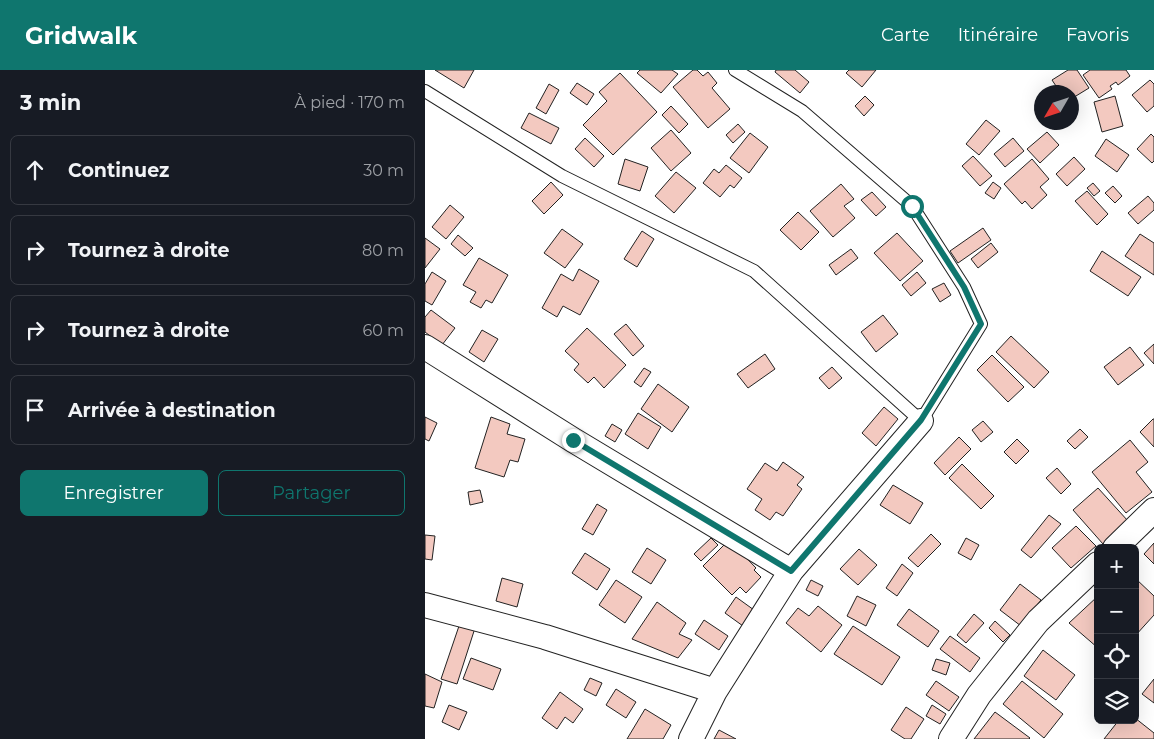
<!DOCTYPE html>
<html lang="fr">
<meta charset="utf-8">
<style>
:root{--surface:#171b24;--page:#242831;--text:#f1f3f6;--muted:#9ea1a6;--line:#363941;--accent:#0f766e}
body{margin:0;font-family:Montserrat,sans-serif;background:var(--page);color:var(--text)}
.controls{position:absolute;right:15px;bottom:15px;display:grid;overflow:hidden;border-radius:8px;box-shadow:0 5px 20px #0002}
.controls button{width:45px;height:45px;display:grid;place-items:center;padding:0;border:0;border-bottom:1px solid var(--line);background:var(--surface);color:var(--text);font:25px sans-serif}
.compass{position:absolute;left:609px;top:15px;width:45px;height:45px;border-radius:50%;background:var(--surface);box-shadow:0 5px 20px #0002;rotate:231deg}
.stop{position:absolute;width:15px;height:15px;margin:-11px;border:4px solid #0f766e;border-radius:50%;background:#fff}
.stop.end{background:#0f766e;border-color:#fff;box-shadow:0 1px 5px #0008}
.list{margin:0;padding:0;list-style:none}
h2{display:flex;justify-content:space-between;align-items:center;height:65px;margin:0;padding:0 20px;font-size:21px}
h2 small{font-size:16px;font-weight:400;color:var(--muted)}
.list li{display:grid;grid-template-columns:32px 1fr auto;gap:15px;align-items:center;box-sizing:border-box;height:70px;margin:0 10px 10px;padding:0 10px;border:1px solid var(--line);border-radius:8px}
.list b{display:block;font-size:19px;white-space:nowrap}
.list em{font-size:16px;font-style:normal;color:var(--muted)}
.actions{display:flex;gap:10px;padding:15px 20px}
.actions a{flex:1;padding:11px 0;border:1px solid var(--accent);border-radius:8px;text-align:center;font-size:18px;color:var(--accent)}
.actions .main{background:var(--accent);color:#fff}
.icon{flex:none;width:28px;height:28px;fill:none;stroke:currentColor;stroke-width:2;stroke-linecap:round;stroke-linejoin:round}
.map{position:relative;flex:none;width:729px;height:669px;overflow:hidden}
header{display:flex;align-items:center;gap:30px;box-sizing:border-box;height:70px;padding:0 25px;background:var(--accent);color:#fff}
header strong{font-size:24px}
nav{display:flex;gap:28px;margin-inline-start:auto;font-size:18px}
main{display:flex}
aside{flex:1;background:var(--surface)}
.map>svg:first-child{display:block}
.building{fill:#f3c9c0;stroke:#222}
.lines{fill:none;stroke-linecap:round;stroke-linejoin:round}
.lane-casing{stroke:#222;stroke-width:14}
.street-casing{stroke:#222;stroke-width:26}
.lane{stroke:#fff;stroke-width:12}
.street{stroke:#fff;stroke-width:24}
.route{stroke:#0f766e;stroke-width:6}
</style>
<header>
<strong>Gridwalk</strong>
<nav><a>Carte</a><a>Itinéraire</a><a>Favoris</a></nav>
</header>
<main>
<aside>
<h2>3 min<small>À pied · 170 m</small></h2>
<ul class="list">
<li><svg class="icon" aria-label="ahead" viewBox="0 0 24 24"><path d="M12 20V5M6 11l6-6 6 6"/></svg><div><b>Continuez</b></div><em>30 m</em></li>
<li><svg class="icon" aria-label="right" viewBox="0 0 24 24"><path d="M7 20v-9h11M14 6l5 5-5 5"/></svg><div><b>Tournez à droite</b></div><em>80 m</em></li>
<li><svg class="icon" aria-label="right" viewBox="0 0 24 24"><path d="M7 20v-9h11M14 6l5 5-5 5"/></svg><div><b>Tournez à droite</b></div><em>60 m</em></li>
<li><svg class="icon" aria-label="arrive" viewBox="0 0 24 24"><path d="M6 21V4h12l-3 4 3 4H6"/></svg><div><b>Arrivée à destination</b></div></li>
</ul>
<div class="actions"><a class="main">Enregistrer</a><a>Partager</a></div>
</aside>
<div class="map">
<svg width="729" height="669" viewBox="0 0 729 669">
<rect width="100%" height="100%" fill="#fff"/>
<path class="building" d="M10,0h39l-10,18z
M215,0h32l6,4 -17,19 -24,-20z
M268,0h4l6,6 5,-4 9,11 -5,5 18,21 -22,19 -35,-41z
M351,0h19l14,12 -9,11 -25,-21z
M424,0h27l-14,17 -16,-14z
M643,0h9l12,18 -18,11v-7h-11l-8,-12z
M665,0h36l4,6 -12,9 -2,-3 -6,4 2,3 -13,9 -16,-23z
M195,3l37,39 -44,43 -30,-30 24,-24 -8,-9z
M725,10l4,4v22l-7,6 -15,-17z
M152,13l17,11 -7,11 -17,-12z
M124,14l10,6 -13,24 -10,-6z
M440,26l9,9 -10,11 -9,-10z
M690,26l8,30 -21,6 -8,-30z
M246,36l17,18 -9,9 -17,-18z
M104,43l30,15 -8,16 -30,-16z
M561,50l14,11 -21,24 -13,-11z
M623,52h18l-14,7z
M313,54l7,8 -12,11 -7,-8z
M246,60l20,23 -20,18 -20,-23z
M622,62l12,13 -19,18 -13,-14z
M325,63l18,14 -19,26 -19,-15z
M726,64l3,3v24l-2,2 -15,-14z
M160,68l19,18 -10,11 -19,-18z
M588,68l11,13 -19,16 -11,-13z
M681,69l23,16 -12,17 -22,-16z
M548,86l19,20 -12,10 -18,-20z
M649,87l11,12 -18,17 -11,-12z
M200,89l23,8 -8,24 -22,-7z
M607,89l17,20 -9,8 7,8 -15,14 -7,-8 -3,3 -18,-20z
M301,95l16,13 -8,10 -4,-3 -10,12 -17,-14 11,-14 5,4z
M251,102l20,16 -22,25 -19,-17z
M126,112l12,13 -19,19 -12,-13z
M568,112l8,6 -7,11 -9,-6z
M668,113l7,8 -6,5 -7,-8z
M416,114l13,15 -10,7 11,12 -22,19 -23,-26z
M688,116l9,10 -7,7 -10,-10z
M662,121l21,23 -11,11 -22,-24z
M447,122l14,15 -10,9 -15,-16z
M723,126l6,7v7l-16,14 -10,-11z
M25,135l14,12 -18,22 -14,-12z
M373,142l21,20 -18,18 -21,-20z
M558,158l8,12 -33,23 -8,-12z
M137,159l21,15 -18,24 -21,-15z
M217,161l12,8 -17,28 -13,-8z
M472,163l26,28 -23,20 -26,-28z
M715,164l14,9v32l-29,-19z
M33,165l15,13 -8,8 -14,-12z
M0,168l15,11 -15,19z
M566,173l7,9 -20,16 -7,-9z
M426,179l7,9 -22,17 -7,-10z
M677,181l39,26 -13,19 -38,-25z
M54,188l29,17 -16,28 -6,-3 -5,8 -11,-6 6,-10 -13,-7z
M154,199l20,12 -19,34 -17,-9 -6,11 -15,-9 19,-34 12,7z
M7,202l14,9 -14,24 -7,-4v-17z
M492,202l9,11 -15,13 -9,-11z
M519,213l7,12 -11,7 -8,-13z
M6,240l24,18 -13,17 -17,-13v-15z
M458,245l15,19 -22,18 -15,-20z
M201,254l18,22 -11,10 -19,-22z
M162,258l39,37 -22,23 -10,-11 -6,6 -14,-13 5,-6 -14,-13z
M57,260l16,9 -14,23 -15,-10z
M586,266l38,36 -15,16 -38,-36z
M729,274v20l-10,-11z
M705,277l14,18 -26,20 -14,-18z
M340,284l10,15 -27,19 -11,-14z
M567,285l32,32 -16,15 -31,-32z
M407,297l10,11 -13,11 -10,-11z
M219,298l7,4 -10,15 -7,-5z
M233,314l31,23 -17,25 -31,-23z
M459,337l14,12 -22,27 -14,-13z
M213,343l23,14 -13,22 -23,-15z
M0,347l12,6 -8,18 -4,-2z
M66,347l19,7 -3,10 18,5 -7,23 -8,-2 -6,17 -29,-9z
M728,349h1v28l-14,-15z
M558,351l10,11 -12,10 -9,-12z
M187,354l10,6 -7,12 -10,-6z
M655,359l8,8 -13,12 -8,-8z
M534,367l12,12 -26,26 -11,-12z
M592,369l12,12 -13,13 -12,-12z
M705,370l18,22 -12,10 16,20 -26,21 -34,-41z
M358,392l21,15 -7,8 5,4 -19,27 -7,-4 -6,8 -15,-10 7,-11 -15,-10 18,-26 12,8z
M537,394l32,32 -13,13 -32,-31z
M632,398l14,16 -10,10 -15,-16z
M468,415l30,18 -13,21 -30,-19z
M673,418l30,33 -25,23 -30,-34z
M55,420l3,12 -13,3 -2,-13z
M172,434l10,6 -14,25 -11,-6z
M624,445l12,9 -30,34 -10,-8z
M651,456l20,20 -25,22 -19,-20z
M506,464l10,10 -23,23 -10,-9z
M0,465l10,1 -3,24 -7,-1z
M286,468l7,7 -17,16 -7,-7z
M541,468l13,7 -8,15 -13,-7z
M304,470l27,28 -2,2 7,7 -15,16 -6,-6 -8,8 -29,-29z
M729,473v21l-10,-10z
M222,478l19,12 -15,24 -19,-12z
M434,479l18,16 -19,20 -18,-16z
M160,483l25,16 -13,21 -25,-17z
M477,494l11,9 -16,23 -11,-8z
M77,508l21,6 -6,23 -21,-6z
M710,508l19,18v19l-19,21z
M191,510l26,17 -17,26 -26,-18z
M386,510l12,6 -5,10 -12,-6z
M595,514l21,16 -20,26 -21,-16z
M432,526l19,9 -10,21 -19,-10z
M673,526v52l-29,-25z
M311,527l18,13 -11,16 -18,-13z
M232,532l29,21 -7,11 13,6 -14,18 -46,-19z
M393,536l24,19 -21,27 -35,-29 12,-15 11,8z
M484,539l30,22 -11,16 -31,-22z
M549,544l10,9 -18,20 -9,-8z
M279,550l24,16 -9,14 -24,-16z
M570,551l15,14 -7,7 -14,-14z
M35,553l15,5 -18,56 -16,-5z
M428,556l47,31 -18,28 -48,-31z
M525,566l30,22 -10,14 -30,-23z
M618,580l32,25 -19,25 -32,-24z
M46,588l30,11 -8,21 -30,-11z
M511,589l14,4 -4,12 -14,-5z
M0,604l17,8 -8,26 -9,-2z
M165,608l12,5 -6,13 -12,-6z
M729,609v24l-12,-9z
M511,611l23,16 -10,14 -23,-16z
M597,611l41,33 -19,24 -41,-34z
M191,619l20,13 -10,16 -20,-13z
M135,622l23,17 -10,14 -8,-6 -8,12 -15,-11z
M24,635l18,7 -8,18 -17,-8z
M507,635l14,9 -6,10 -14,-8z
M481,637l18,12 -13,20h-6l-14,-9z
M220,639l26,16 -8,14h-36z
M570,642l35,26 -1,1h-55z
M710,648l19,15v6h-50l15,-19h16z
M294,660l17,9h-22z"/>
<g class="lines">
<defs>
<path id="lane" d="M0,21l137,85 192,95 167,150 60,-97 -17,-37 -52,-81 -110,-95 -67,-41"/>
<path id="street" d="M0,277l148,93 218,131
M690,478l39,-38
M0,535l120,32 170,54
M266,669l24,-48 76,-120 130,-150
M526,669l28,-44 59,-74 60,-57"/>
</defs>
<use href="#lane" class="lane-casing"/>
<use href="#street" class="street-casing"/>
<use href="#lane" class="lane"/>
<use href="#street" class="street"/>
</g>
<g class="lines">
<path class="route" d="M148,370l218,131 130,-151 60,-96 -17,-37 -52,-81"/>
</g>
</svg>
<div class="controls">
<button>+</button>
<button>−</button>
<button><svg class="icon" aria-label="locate" viewBox="0 0 24 24"><circle cx="12" cy="12" r="6"/><path d="M12 2v4M12 18v4M2 12h4M18 12h4"/></svg></button>
<button><svg class="icon" aria-label="layers" viewBox="0 0 24 24"><path d="M12 4l9 5-9 5-9-5zM3 14l9 5 9-5"/></svg></button>
</div>
<svg class="compass" viewBox="-18 -18 36 36"><path d="M0-13l5 13h-10z" fill="#e53935"/><path d="M0 13l5-13h-10z" fill="#9ea1a6"/></svg>
<div class="stop" style="left:487px;top:136px"></div>
<div class="stop end" style="left:148px;top:370px"></div>
</div>
</main>
